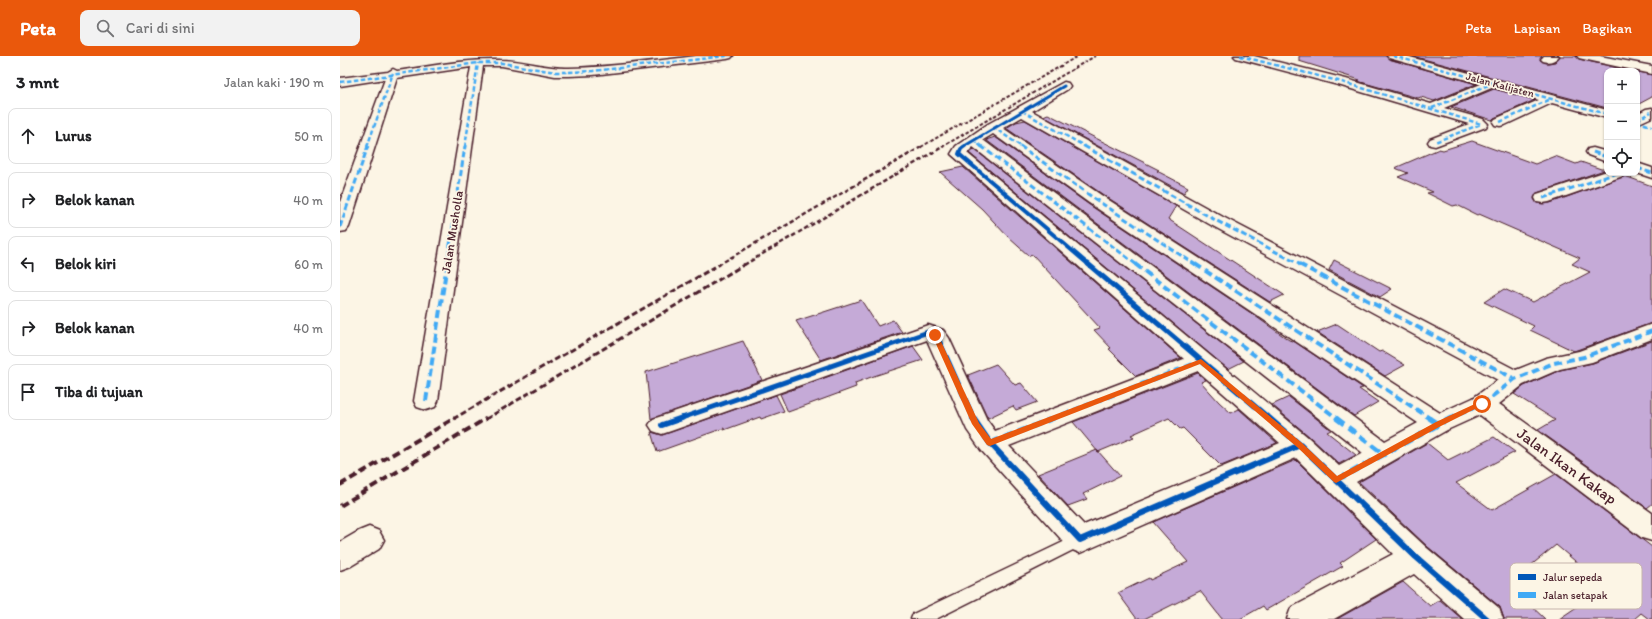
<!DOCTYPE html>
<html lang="id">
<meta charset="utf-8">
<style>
:root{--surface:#fff;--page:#f2f2f2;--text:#202124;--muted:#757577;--line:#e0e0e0;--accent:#ea580c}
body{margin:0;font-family:Itim,sans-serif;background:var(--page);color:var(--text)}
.controls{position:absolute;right:12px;top:12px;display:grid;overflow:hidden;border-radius:8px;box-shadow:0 1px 3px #0004}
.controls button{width:36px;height:36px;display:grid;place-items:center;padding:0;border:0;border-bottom:1px solid var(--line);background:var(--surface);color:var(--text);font:20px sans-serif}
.stop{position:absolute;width:12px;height:12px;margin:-9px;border:3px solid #ea580c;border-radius:50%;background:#fff}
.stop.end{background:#ea580c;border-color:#fff;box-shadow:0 1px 4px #0008}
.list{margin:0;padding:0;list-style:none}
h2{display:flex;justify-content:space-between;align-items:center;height:52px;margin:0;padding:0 16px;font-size:17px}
h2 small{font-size:13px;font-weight:400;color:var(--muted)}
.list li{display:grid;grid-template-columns:26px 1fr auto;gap:12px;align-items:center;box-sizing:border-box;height:56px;margin:0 8px 8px;padding:0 8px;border:1px solid var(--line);border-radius:8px}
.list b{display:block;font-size:15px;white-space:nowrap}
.list em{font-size:13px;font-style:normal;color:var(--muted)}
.icon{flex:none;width:22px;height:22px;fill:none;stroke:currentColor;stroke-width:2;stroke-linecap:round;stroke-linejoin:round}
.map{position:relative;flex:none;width:1312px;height:563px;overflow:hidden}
header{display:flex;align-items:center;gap:24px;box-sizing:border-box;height:56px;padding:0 20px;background:var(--accent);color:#fff}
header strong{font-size:19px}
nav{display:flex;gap:22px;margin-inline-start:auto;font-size:14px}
.search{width:280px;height:36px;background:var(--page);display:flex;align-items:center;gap:10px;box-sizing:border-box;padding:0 14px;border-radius:8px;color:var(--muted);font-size:15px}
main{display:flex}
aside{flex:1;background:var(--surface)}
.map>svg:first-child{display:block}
.building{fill:#c5aad7;stroke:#4a1f2b}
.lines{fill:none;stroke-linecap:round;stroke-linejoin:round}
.service-casing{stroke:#4a1f2b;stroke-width:3}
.minor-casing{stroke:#4a1f2b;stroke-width:3}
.service{fill:#fcf5e5;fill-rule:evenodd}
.minor{fill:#fcf5e5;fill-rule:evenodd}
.rail-far3{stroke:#4a1f2b;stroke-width:2;stroke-dasharray:3.5 2;stroke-linecap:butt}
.rail-far2{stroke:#4a1f2b;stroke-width:2.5;stroke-dasharray:4.5 2.5;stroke-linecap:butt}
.rail-far1{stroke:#4a1f2b;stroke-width:3;stroke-dasharray:6 3;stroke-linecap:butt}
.rail{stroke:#4a1f2b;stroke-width:4;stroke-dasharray:8 4;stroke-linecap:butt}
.quiet-far3{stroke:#3fa9f5;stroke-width:2.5;stroke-dasharray:4.5 2.5;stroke-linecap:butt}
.quiet-far2{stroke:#3fa9f5;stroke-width:3;stroke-dasharray:6 3;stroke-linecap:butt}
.quiet-far1{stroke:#3fa9f5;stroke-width:4;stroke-dasharray:8 4;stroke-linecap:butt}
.quiet{stroke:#3fa9f5;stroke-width:5;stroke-dasharray:10 5;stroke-linecap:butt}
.cycleway-far3-casing{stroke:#fcf5e5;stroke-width:4.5}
.cycleway-far2-casing{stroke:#fcf5e5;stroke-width:6}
.cycleway-far1-casing{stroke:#fcf5e5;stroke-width:8}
.cycleway-casing{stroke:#fcf5e5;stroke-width:9}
.cycleway-far3{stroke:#0057b8;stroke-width:3}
.cycleway-far2{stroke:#0057b8;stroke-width:4}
.cycleway-far1{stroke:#0057b8;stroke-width:5}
.cycleway{stroke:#0057b8;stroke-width:6}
.route{fill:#ea580c}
.labels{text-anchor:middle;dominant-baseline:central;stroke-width:3.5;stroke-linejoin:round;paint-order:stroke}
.far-street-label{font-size:11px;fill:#4a1f2b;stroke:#fcf5e5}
.street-label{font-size:13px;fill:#4a1f2b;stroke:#fcf5e5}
.near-street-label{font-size:16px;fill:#4a1f2b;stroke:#fcf5e5}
.key{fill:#fcf5e5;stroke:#c7b5ad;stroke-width:1}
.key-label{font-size:11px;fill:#4a1f2b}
</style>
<header>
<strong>Peta</strong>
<div class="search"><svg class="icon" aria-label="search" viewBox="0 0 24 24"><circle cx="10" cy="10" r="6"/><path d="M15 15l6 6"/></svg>Cari di sini</div>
<nav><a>Peta</a><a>Lapisan</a><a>Bagikan</a></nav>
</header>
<main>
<aside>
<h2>3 mnt<small>Jalan kaki · 190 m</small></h2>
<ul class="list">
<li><svg class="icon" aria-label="ahead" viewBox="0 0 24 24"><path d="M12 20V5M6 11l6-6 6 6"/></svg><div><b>Lurus</b></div><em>50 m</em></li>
<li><svg class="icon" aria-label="right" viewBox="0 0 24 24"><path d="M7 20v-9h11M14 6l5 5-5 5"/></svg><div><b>Belok kanan</b></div><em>40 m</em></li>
<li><svg class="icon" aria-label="left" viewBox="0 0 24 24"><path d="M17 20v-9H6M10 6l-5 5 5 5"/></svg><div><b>Belok kiri</b></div><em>60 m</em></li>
<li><svg class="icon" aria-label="right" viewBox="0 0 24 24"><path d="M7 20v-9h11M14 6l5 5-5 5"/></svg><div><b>Belok kanan</b></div><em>40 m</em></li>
<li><svg class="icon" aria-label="arrive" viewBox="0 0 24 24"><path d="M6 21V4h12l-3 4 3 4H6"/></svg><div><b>Tiba di tujuan</b></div></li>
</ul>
</aside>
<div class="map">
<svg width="1312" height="563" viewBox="0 0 1312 563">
<rect width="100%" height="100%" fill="#fcf5e5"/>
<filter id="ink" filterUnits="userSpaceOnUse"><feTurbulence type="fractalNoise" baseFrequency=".025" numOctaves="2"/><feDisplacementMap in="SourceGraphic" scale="8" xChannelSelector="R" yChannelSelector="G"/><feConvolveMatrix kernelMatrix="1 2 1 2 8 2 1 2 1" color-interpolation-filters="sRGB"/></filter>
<g filter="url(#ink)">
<path class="building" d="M959,0h87l3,3 87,25 -42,17 -13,-4 -3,1 -61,-17 3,-1 -61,-19z
M1072,0h130l-2,4 7,3 8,-1 5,-6h16l3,3 52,12h-24v37z
M1297,16l15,3v22l-15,8z
M1154,33l41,11 -41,18 -2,2 -41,-13z
M708,58l111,56 -2,1 31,16 -4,6 -141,-77z
M685,64l151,86 -8,13 116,76 -14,7 -168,-108 -96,-66 10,-6z
M655,81l93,67 160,107 41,29 6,2 68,46 -4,1 19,13 -24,14 -368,-276z
M1132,85l63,23 20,-8 21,8 5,-2 20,7h6l-70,24 -3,6 3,4h13l75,-27 27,10v137l-78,28 -44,-21 4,-4 -50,-24 20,-13 29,13 57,-30 -18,-8 8,-6 -101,-44 -2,1 -20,-10 -4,1 -26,-13 6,-1 -35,-15 10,-4 -13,-5 44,-19 4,1z
M634,93l270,212 -16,8 -259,-216z
M623,111l218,191 -45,18 -27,-27 2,-1 -17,-18 6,-2 -67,-73 -4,1 -21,-19 -26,-28 -42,-37z
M994,204l58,29 -12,8 -51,-27z
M521,244l17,26 15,-6 9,12 -81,28 -25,-39z
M997,268l42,28 3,-1 23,14 -20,11 -68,-44z
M403,285l19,39 -111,39 -5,-47z
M1312,285v163l-5,4 -109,-78 17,-10 -41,-26 10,-8 36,-16 33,-7z
M573,290l10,14 -49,16 -19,7 1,4 -38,14 -30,11 -8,-18z
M656,308l19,21 6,-2 16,19 -21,8 -3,-4 -25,12 -20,-43z
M858,317l8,7 -5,2 18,20 12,11 8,-4 38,34 -56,23 -38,-38 -3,1 -11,-11 -38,17 3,2 -36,15 -25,-30z
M436,339l8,16 -23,8 -1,-2 -36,13v-2l-67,24 -6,-20 11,3z
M949,341l42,33 -4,2 29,23 -17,9 -29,-27 -38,-32z
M1154,381l21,15 -59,31 36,27 64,-36 96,73v72h-3l-8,-6 -7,6h-75l47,-32 -50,-42 -37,30 6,4 -13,9 33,31h-41l-4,-12 -72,-60 -69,-65 68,-39 21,17z
M757,394l23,26 -37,18 4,5 -19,7 -30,-32z
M956,404l80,79 -36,24 3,3 -77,44 -3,-4 -23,13h-18l-22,-28 -56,28h-7l-19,-26 31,-15 1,2 38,-18 -35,-40z
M1063,526l27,24 10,-6 22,19h-125z"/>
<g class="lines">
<defs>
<path id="service" d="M740,478l5,2 2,4 -2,4 -149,75h-25l2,-5z"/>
<path id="minor" d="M356,0h37l-2,2 -4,1 -134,16 -24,1h-14l-53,-10h-19l-45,335 -3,6 -9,3 -9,-3 -3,-6 57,-334 -74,11 -48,149 -3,4 -6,1v-30l45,-123 -45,7v-8l48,-6 5,-3 4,2c34,-5 69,-12 103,-11 23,0 46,9 69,8 43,-1 85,-7 127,-12z
M894,0h20l92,23 85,25 50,-20 -92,-26 -2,-2h19l201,54v8l-55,-15 -47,22 -5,1 -5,-1 -2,-3 2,-3 44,-19 -45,-13 -50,21 39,11 5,5 -2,3 -51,19 -5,-1 -2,-3 2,-3 39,-15 -131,-39 -102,-27z
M1204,0h15c-4,5 -10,7 -16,5l-2,-2z
M1237,0h23l52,10v8l-69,-15 -4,-1z
M724,26l4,1 2,3 -2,3 -36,22 191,106 293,153 30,-12 33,-7 73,-27v15l-60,23 -32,7 -37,16 -24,19 153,109v28l-10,-3 -162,-123 -33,15 -91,52 71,66 72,60 4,11h-39l-50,-45 -80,45h-47l4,-11 102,-54 -97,-96 -216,95 -10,-4 -89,-99 -14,-20 -40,-90 -256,91 -9,3 -9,-3 -4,-6 4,-6 275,-94 15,5 6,8 38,82 8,11 189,-72 -233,-205 5,-8 32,-22zM682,61l189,108 287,155 -25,18 -33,15 -339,-218 -98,-67zM653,78l96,69 329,220 -33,18 -402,-301zM633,91l390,306 -24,13 -30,-28 -342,-285zM858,315l82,72 -196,82 -75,-79z
M1312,52v9l-15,7v-10l9,-5z
M1253,92l14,4v10l-19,-7 -2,-3 2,-3z
M1297,107l15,5v10l-15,-5z
M1267,115v2h18l-2,3 -74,26 -6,1 -6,-1 -2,-4 2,-4z
M29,471l10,4 5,9 -5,9 -28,17 -11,4v-28l19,-11z"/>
</defs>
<use href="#service" class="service-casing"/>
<use href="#minor" class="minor-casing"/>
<use href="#service" class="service"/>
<use href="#minor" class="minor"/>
<path class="rail-far3" d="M581,91l157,-91
M602,91l153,-91"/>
<path class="rail-far2" d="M378,209l205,-119
M404,209l200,-119"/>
<path class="rail-far1" d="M113,363l267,-155
M146,363l259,-155"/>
<path class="rail" d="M0,429l115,-67
M0,450l147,-88"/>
<path class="quiet-far3" d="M900,0l102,26 139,42 -46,18
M1053,0l214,58
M0,26l138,-19h24l53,9h14l24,-1 134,-15
M1092,52l61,-25
M682,55l64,36
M1297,64l14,-8
M1160,66l51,-23
M1297,66l15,4
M653,71l29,20
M633,84l9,7
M27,91l26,-74
M125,91l13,-84"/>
<path class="quiet-far2" d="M641,90l156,119
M680,90l75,53 101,66
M744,90l133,75 84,44
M1253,96l14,5
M1297,112l15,5
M1203,142l74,-25
M0,171l28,-81
M107,209l18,-119"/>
<path class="quiet-far1" d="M795,208l203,155
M855,208l236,155
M959,208l216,115
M86,345l21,-137
M711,363l150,-58
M1109,363l33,-15 33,-25 39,-16 30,-6 68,-26"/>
<path class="quiet" d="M996,362l47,36
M1089,362l9,6
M650,387l64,-25
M997,424l114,-62"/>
<defs>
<path id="cycleway-far3" d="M623,91l101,-61"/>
<path id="cycleway-far2" d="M625,90l-4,3 -2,5 130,111"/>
<path id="cycleway-far1" d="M748,208l182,155
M339,363l249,-87 10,6 36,81"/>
<path id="cycleway" d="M633,362l17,25 90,97 220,-95
M929,362l31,27 116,112 71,62
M322,369l20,-7"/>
</defs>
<use href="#cycleway-far3" class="cycleway-far3-casing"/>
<use href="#cycleway-far2" class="cycleway-far2-casing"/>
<use href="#cycleway-far1" class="cycleway-far1-casing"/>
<use href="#cycleway" class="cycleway-casing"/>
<use href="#cycleway-far3" class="cycleway-far3"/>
<use href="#cycleway-far2" class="cycleway-far2"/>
<use href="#cycleway-far1" class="cycleway-far1"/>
<use href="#cycleway" class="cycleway"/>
</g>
</g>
<path class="route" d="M595,277l3,2 41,88 12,16 210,-80 101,84 35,33 99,-54 43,-20h5l1,2 -44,22 -105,57 -2,-1 -37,-35 -97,-83 -210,82 -3,-1 -15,-21 -40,-89z"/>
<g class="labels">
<g class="far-street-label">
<text transform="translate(1160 29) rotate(15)">Jalan Kalijaten</text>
</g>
<g class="street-label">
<text transform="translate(112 176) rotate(-81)">Jalan Musholla</text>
</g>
<g class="near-street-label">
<text transform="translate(1227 410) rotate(36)">Jalan Ikan Kakap</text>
</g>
</g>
<rect x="1170" y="507" width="132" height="46" rx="6" class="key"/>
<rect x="1178" y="518" width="18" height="6" fill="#0057b8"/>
<rect x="1178" y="536" width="18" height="6" fill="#3fa9f5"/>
<g class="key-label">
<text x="1203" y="525">Jalur sepeda</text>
<text x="1203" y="543">Jalan setapak</text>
</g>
</svg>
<div class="controls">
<button>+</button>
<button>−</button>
<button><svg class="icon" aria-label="locate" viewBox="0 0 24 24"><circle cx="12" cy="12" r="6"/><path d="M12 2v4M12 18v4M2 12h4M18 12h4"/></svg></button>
</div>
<div class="stop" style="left:1142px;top:348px"></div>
<div class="stop end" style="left:595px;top:279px"></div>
</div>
</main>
